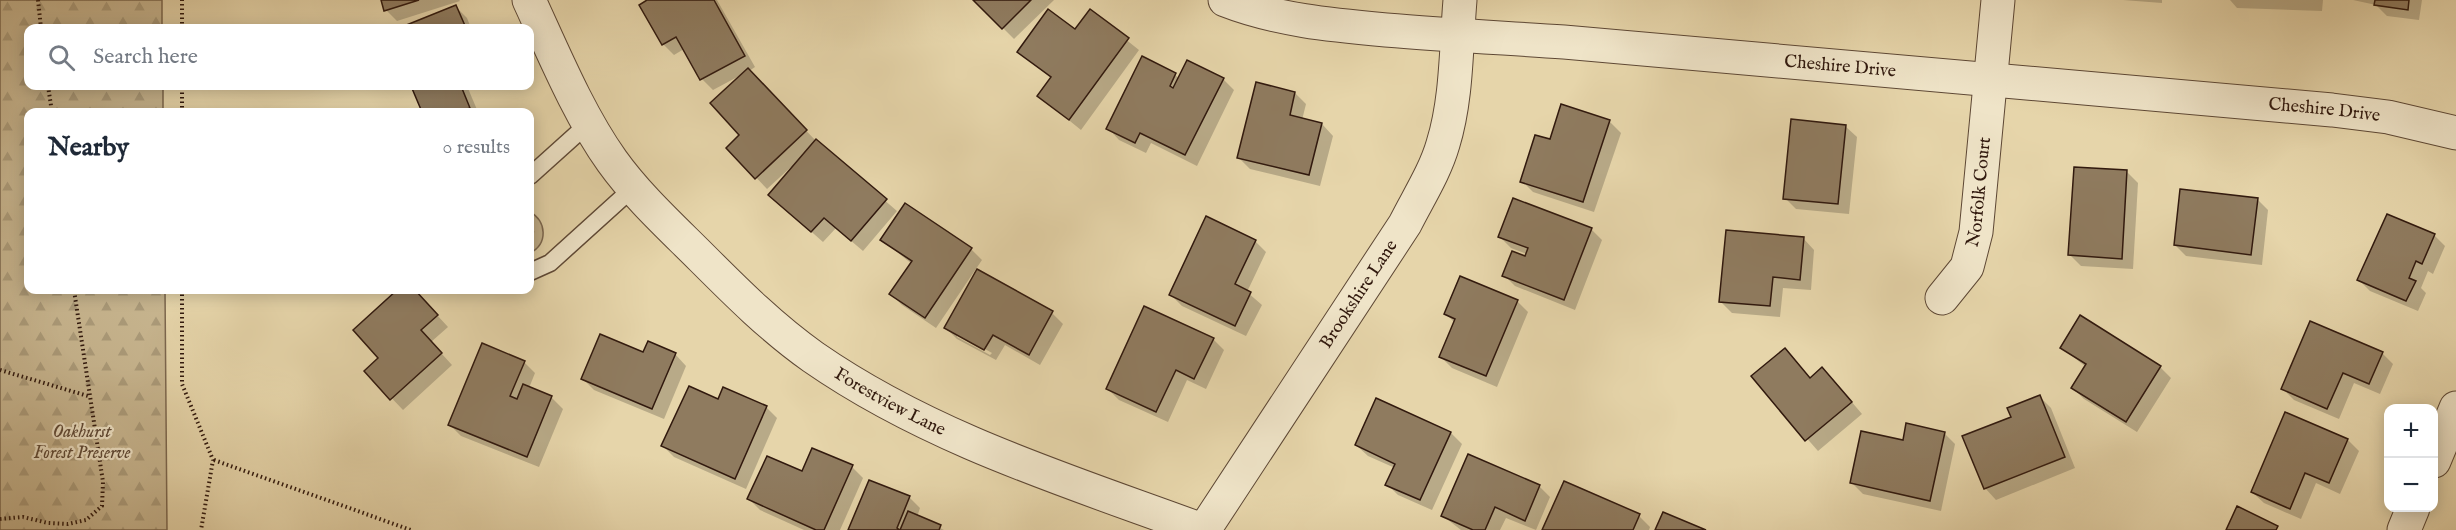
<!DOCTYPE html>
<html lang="en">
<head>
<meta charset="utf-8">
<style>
	:root { --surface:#fff; --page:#f6f6f7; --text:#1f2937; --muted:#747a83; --line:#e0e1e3 }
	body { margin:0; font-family:"IM FELL English",serif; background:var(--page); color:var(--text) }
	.controls { position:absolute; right:18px; bottom:18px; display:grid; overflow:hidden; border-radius:12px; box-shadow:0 3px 15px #0003 }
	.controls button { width:54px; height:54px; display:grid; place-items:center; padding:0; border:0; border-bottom:2px solid var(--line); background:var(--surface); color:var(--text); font:30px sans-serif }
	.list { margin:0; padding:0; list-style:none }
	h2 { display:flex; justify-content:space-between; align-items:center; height:78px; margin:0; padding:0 24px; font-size:26px }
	h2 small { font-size:20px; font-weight:400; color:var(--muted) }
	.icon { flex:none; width:33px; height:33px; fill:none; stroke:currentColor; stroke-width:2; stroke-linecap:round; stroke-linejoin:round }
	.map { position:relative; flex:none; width:2456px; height:530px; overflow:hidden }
	.search { position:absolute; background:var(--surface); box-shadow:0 3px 15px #0003; left:24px; top:24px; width:510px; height:66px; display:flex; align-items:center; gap:15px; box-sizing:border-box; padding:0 21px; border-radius:12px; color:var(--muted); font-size:22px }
	.panel { position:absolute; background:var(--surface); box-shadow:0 3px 15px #0003; left:24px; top:108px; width:510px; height:186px; border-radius:12px }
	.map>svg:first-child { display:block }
</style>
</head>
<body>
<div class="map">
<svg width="2456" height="530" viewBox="0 0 2456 530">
	<defs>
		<pattern id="grass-tufts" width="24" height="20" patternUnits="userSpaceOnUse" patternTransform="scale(1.5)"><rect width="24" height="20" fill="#c7b58f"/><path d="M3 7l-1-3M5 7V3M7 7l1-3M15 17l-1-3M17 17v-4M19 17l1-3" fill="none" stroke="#ab9b7a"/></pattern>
		<pattern id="forest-firs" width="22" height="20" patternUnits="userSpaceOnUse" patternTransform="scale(1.5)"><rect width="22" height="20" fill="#c7b58f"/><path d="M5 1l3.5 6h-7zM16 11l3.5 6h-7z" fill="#ab9b7a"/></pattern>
	</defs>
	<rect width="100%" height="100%" fill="#e6d5aa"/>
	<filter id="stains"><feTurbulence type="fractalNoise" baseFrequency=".00333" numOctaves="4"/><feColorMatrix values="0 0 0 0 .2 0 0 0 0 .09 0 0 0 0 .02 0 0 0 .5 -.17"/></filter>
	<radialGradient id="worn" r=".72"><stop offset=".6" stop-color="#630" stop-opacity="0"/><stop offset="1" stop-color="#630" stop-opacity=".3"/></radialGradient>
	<path fill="url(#grass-tufts)" stroke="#7c674e" stroke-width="1.5" d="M 530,212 C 547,221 548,244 530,253 Z"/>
	<polygon fill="url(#forest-firs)" stroke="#7c674e" stroke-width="1.5" points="0,0 162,0 162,28 28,28 28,86 163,86 163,112 28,112 28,290 165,290 167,530 0,530"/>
	<g fill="#0003" fill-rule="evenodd">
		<polygon points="383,0 459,0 460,1 397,21 386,10"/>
		<polygon points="650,0 717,0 755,67 749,71 816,141 897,211 863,251 836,228 823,242 770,195 793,168 791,167 767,189 728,148 741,135 741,75 713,90 702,79 684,49 674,55 663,44"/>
		<polygon points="975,0 1054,0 1014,39"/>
		<polygon points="2123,0 2162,0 2162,3"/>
		<polygon points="2230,0 2323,0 2322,11 2237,8"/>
		<polygon points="2353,0 2422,0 2419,20 2387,16 2376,5"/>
		<polygon points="456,7 467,18 471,28 403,28"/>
		<polygon points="1090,11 1139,50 1081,130 1039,96 1052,79 1019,52 1076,31"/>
		<polygon points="1175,75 1180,79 1223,79 1234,90 1197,166 1151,143 1146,153 1119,140 1108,128"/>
		<polygon points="413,86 467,86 478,112 424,112"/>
		<polygon points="1295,93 1306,104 1302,120 1322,124 1333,136 1320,186 1250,169 1239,158"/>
		<polygon points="1609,121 1621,133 1594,212 1533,192 1522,181 1551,141"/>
		<polygon points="1845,126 1857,137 1849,214 1796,209 1785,198"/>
		<polygon points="2127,172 2138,183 2133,269 2081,266 2070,255"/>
		<polygon points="2257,199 2268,210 2262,265 2186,256 2175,245"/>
		<polygon points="1591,229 1602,240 1575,310 1515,286 1504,275 1527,254 1511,248 1500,237"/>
		<polygon points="2434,235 2445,246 2433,274 2428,271 2421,288 2426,293 2418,311 2370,291 2359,280"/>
		<polygon points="1803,238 1814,250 1811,290 1783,288 1780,317 1732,313 1721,302"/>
		<polygon points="882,240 971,249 982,260 936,328 902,305 891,294 912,264"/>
		<polygon points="1255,241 1266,252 1247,292 1262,305 1246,336 1182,306 1171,295"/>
		<path d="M 978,271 L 1052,313 L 1063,324 L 1040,365 L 1005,345 L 996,360 L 957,339 L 946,328 ZM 957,333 L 992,353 L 990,355 L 957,337 Z"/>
		<polygon points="400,290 414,290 448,327 431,342 452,365 403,410 366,371 380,358 355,330"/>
		<polygon points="1517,301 1528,312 1497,387 1452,368 1441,357 1455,323 1446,314"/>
		<polygon points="1213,339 1224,350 1206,389 1187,380 1168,422 1119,400 1108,389"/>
		<polygon points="2062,348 2160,367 2171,378 2137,432 2084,399 2073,388 2086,367"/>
		<polygon points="1785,350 1811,379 1833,380 1862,414 1818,451 1753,377"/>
		<polygon points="2382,353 2393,364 2380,394 2354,383 2339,419 2294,400 2283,389"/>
		<polygon points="644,354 675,354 686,366 664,419 594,390 582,378"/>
		<polygon points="524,362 535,373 529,388 552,398 563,409 539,467 461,436 450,425"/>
		<polygon points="2040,397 2051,408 2075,468 1996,500 1985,488"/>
		<polygon points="1377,400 1451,433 1462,444 1432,510 1398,495 1387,484 1395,468 1368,456 1356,445"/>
		<polygon points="719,401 766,407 777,418 746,489 674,457 663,446"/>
		<polygon points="2286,414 2348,440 2359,451 2340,494 2316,483 2301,519 2264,503 2252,492"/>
		<polygon points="1944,433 1955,444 1941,511 1863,494 1851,482 1904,442"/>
		<polygon points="852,467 863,478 840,530 804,530 760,510 749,499 802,473"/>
		<polygon points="1539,486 1550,497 1536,530 1506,518 1500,530 1461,530 1443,516"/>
		<polygon points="909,497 920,508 917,517 944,530 850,530"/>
		<polygon points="1639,516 1650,527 1649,530 1543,530"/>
	</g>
	<g fill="#8f7b5f" stroke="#31190e" stroke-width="1.5">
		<polygon points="381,0 419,0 384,11"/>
		<polygon points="647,0 714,0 745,56 700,80 676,37 662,45 639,5"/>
		<polygon points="973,0 1031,0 1002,29"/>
		<polygon points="2375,0 2409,0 2408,10 2374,5"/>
		<polygon points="456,5 466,28 399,28"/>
		<polygon points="1048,9 1075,29 1090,9 1129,38 1069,120 1037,96 1051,77 1017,52"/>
		<polygon points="1142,56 1176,73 1170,86 1173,88 1187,60 1224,78 1185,155 1140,133 1135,143 1106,129"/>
		<polygon points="748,68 807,130 755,179 726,148 739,135 710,103"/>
		<polygon points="1256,82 1295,92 1290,115 1322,123 1309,175 1237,158"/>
		<polygon points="411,86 461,86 470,108 458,112 422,112"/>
		<polygon points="1561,104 1610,120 1583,202 1520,182 1535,135 1550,139"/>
		<polygon points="1791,119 1846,125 1838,204 1783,199"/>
		<polygon points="816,139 887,199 851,241 824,218 811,232 768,195"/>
		<polygon points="2074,167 2127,170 2122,259 2068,255"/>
		<polygon points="2180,189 2258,198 2251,255 2174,245"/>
		<polygon points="1513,198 1592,228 1564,300 1502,276 1512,251 1525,256 1528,248 1498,237"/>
		<polygon points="905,203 972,248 925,318 889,294 912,261 880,240"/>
		<polygon points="2387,214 2435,234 2422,264 2416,261 2409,278 2416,281 2406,301 2357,280"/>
		<polygon points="1206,216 1256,240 1235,284 1251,292 1235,326 1169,295"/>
		<polygon points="1726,230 1804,237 1800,280 1773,277 1770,306 1719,302"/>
		<polygon points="977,269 1053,311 1029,355 993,335 984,350 944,328"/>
		<polygon points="1460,276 1518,300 1486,376 1439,357 1455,319 1444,314"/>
		<polygon points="397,290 415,290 438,315 421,330 442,353 390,400 364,371 378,358 353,330"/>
		<polygon points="1144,306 1214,338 1194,379 1176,370 1156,412 1106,389"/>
		<polygon points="2080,315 2161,366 2126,422 2071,388 2086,364 2060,348"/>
		<polygon points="2310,321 2383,352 2369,384 2343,373 2327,409 2281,389"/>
		<polygon points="600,334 643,352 648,341 676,353 652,409 581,379"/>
		<polygon points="482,343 525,361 510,396 517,399 523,384 552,396 527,457 448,425"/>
		<polygon points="1785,348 1810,378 1822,367 1852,402 1805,441 1751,376"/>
		<polygon points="689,386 718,399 723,387 767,406 735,479 661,446"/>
		<polygon points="2040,395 2065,457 1984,489 1962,436 2011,417 2007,408"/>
		<polygon points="1376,398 1451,432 1420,500 1385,485 1395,464 1355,445"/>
		<polygon points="2285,412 2348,439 2329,483 2305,473 2290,509 2251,492"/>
		<polygon points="1906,423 1945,432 1930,501 1850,483 1861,431 1903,440"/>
		<polygon points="812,448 853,465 824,530 816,530 747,499 767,456 802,471"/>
		<polygon points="1468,454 1540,485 1525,521 1495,507 1485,530 1473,530 1441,516"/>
		<polygon points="869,480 910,496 897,528 900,530 908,511 941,525 939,530 848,530"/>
		<polygon points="1564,481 1640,514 1633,530 1542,530"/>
		<polygon points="2237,506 2278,526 2276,530 2226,530"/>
		<polygon points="1663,512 1706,530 1655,530"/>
	</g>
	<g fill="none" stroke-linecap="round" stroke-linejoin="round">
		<defs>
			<g id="service">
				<polyline points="530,176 590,122"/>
				<polyline points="530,272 550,263 634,187"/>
			</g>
			<g id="minor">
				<path id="s1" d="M 529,0 C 553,52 579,115 612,161 C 637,196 671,227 702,258 C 737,293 772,328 813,357 C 931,439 1069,481 1202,530"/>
				<path id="s2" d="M 1225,0 C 1276,20 1331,25 1386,30 C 1446,35 1505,38 1564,42 L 2332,110 L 2388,117 L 2456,133"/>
				<path id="s3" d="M 1942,298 L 1967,267 L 1976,232 L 1998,0"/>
				<polyline points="2434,461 2456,408"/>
				<path id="s4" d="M 1204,530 L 1405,224 C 1418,198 1435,172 1443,144 C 1457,99 1456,47 1460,0"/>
				<polyline points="2404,530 2413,508"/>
			</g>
		</defs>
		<use href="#service" stroke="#5e4835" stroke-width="19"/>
		<use href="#minor" stroke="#5e4835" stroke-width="35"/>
		<g stroke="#31190e" stroke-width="4" stroke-dasharray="1.5 3" stroke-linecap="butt">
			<polyline points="38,0 41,28"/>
			<polyline points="182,28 182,0"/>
			<polyline points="48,86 52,112"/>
			<polyline points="182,112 182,86"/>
			<polyline points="182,290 182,384 213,460 201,530"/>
			<polyline points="0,370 88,396"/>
			<polyline points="214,460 411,530"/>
			<polyline points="0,519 23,517 48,523 68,524 86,520 102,506 103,482 74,290"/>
		</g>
		<use href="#service" stroke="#efe4c8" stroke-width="16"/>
		<use href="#minor" stroke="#efe4c8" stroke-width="33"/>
	</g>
	<g text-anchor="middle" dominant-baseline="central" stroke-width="4.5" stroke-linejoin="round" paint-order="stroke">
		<g font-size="18" fill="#31190e" stroke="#efe4c8">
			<text stroke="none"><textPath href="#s2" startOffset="620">Cheshire Drive</textPath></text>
			<text stroke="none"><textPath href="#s2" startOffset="1106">Cheshire Drive</textPath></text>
			<text stroke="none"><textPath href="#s3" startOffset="116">Norfolk Court</textPath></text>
			<text stroke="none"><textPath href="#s4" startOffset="282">Brookshire Lane</textPath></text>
			<text stroke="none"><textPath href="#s1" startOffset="552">Forestview Lane</textPath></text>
		</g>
		<g font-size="18" font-style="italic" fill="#5e4835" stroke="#efe4c8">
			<text x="82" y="432">Oakhurst<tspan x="82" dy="21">Forest Preserve</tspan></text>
		</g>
	</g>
	<rect width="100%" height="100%" filter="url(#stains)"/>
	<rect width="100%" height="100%" fill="url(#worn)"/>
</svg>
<div class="controls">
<button>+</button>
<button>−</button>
</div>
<div class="search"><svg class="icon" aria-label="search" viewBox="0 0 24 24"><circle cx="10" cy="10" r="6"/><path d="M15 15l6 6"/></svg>Search here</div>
<section class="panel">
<h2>Nearby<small>0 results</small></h2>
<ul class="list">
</ul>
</section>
</div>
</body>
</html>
